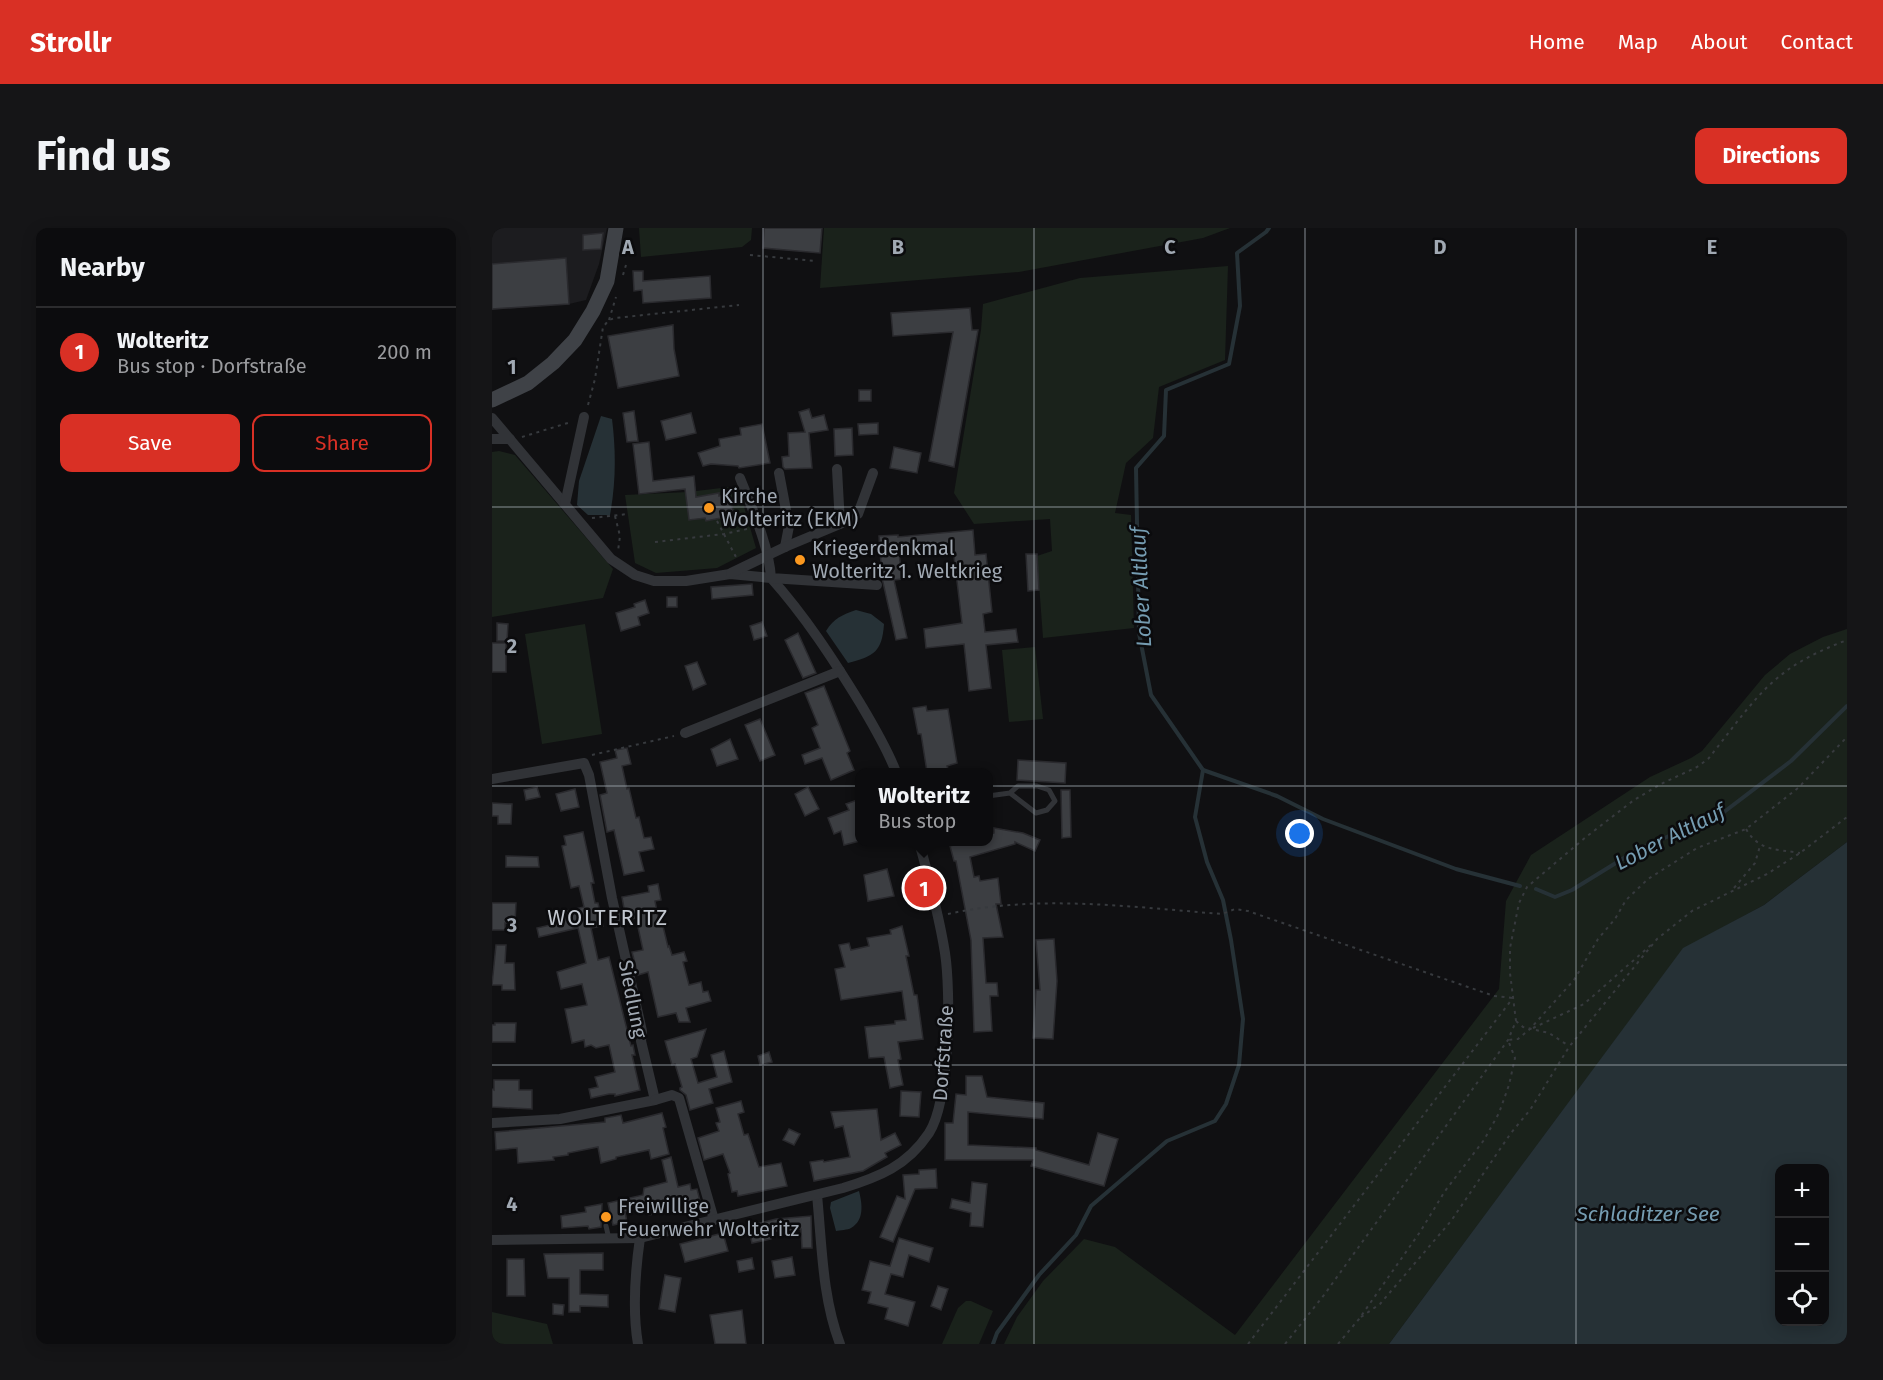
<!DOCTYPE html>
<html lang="en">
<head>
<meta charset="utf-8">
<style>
	:root { --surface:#0c0c0e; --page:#151517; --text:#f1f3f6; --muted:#9a9b9e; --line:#2c2c2e; --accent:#d93025 }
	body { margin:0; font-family:"Fira Sans",sans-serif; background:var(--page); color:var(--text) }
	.controls { position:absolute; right:18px; bottom:18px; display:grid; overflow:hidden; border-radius:12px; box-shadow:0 3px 15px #0003 }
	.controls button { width:54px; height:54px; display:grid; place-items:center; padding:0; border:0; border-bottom:2px solid var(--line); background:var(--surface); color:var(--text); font:30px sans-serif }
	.you { position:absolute; left:808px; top:606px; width:21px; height:21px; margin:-15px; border:4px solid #fff; border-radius:50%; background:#1a73e8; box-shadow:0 0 0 9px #1a73e833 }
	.badge { display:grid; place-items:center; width:39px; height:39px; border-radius:50%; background:var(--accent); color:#fff; font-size:20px; font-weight:700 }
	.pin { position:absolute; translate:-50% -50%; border:3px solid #fff; box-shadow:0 2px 6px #0006 }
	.popup { position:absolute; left:363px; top:540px; width:138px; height:78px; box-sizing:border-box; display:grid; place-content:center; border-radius:12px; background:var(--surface); filter:drop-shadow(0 2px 4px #0005); font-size:20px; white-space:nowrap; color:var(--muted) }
	.popup b { font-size:22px; color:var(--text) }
	.popup::after { content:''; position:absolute; left:50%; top:100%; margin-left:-12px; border:12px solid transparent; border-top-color:var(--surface) }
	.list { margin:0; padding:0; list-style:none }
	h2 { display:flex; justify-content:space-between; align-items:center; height:78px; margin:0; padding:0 24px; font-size:26px }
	h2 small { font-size:20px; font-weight:400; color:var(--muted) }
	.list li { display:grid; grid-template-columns:39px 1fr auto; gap:18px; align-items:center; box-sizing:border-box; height:90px; padding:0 24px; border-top:2px solid var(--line) }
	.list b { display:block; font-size:22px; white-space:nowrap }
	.list p { margin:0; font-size:20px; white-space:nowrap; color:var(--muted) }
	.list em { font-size:20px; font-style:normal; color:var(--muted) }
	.actions { display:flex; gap:12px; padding:18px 24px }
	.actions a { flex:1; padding:14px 0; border:2px solid var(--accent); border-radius:12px; text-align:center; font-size:21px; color:var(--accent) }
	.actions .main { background:var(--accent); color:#fff }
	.icon { flex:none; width:33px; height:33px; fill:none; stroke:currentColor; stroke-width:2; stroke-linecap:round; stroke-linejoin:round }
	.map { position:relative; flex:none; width:1355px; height:1116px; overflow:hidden; border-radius:12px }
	header { display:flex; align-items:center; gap:36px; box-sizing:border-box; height:84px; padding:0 30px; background:var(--accent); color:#fff }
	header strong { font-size:28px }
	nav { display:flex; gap:33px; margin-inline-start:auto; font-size:21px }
	.intro { display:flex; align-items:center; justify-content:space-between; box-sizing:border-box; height:144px; padding:0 36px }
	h1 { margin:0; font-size:42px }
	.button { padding:15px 27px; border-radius:12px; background:var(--accent); color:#fff; font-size:21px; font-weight:700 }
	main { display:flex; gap:36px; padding:0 36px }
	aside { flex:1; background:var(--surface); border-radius:12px; box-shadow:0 3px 15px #0003 }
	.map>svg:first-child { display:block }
</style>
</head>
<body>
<header>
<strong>Strollr</strong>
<nav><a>Home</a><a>Map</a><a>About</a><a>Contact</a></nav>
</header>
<div class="intro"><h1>Find us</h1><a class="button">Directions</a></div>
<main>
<aside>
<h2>Nearby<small></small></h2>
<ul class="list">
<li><span class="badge">1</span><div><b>Wolteritz</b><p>Bus stop · Dorfstraße</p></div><em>200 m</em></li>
</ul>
<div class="actions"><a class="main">Save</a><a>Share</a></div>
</aside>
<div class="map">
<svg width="1355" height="1116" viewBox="0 0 1355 1116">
	<rect width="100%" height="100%" fill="#101012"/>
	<polygon fill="#1c1c1f" points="0,0 115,0 107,36 94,72 77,76 0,82"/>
	<g fill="#1a221b">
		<polygon points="147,0 260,0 259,12 250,19 149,29"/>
		<polygon points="332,0 738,0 711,10 527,44 328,60"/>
		<polygon points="736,38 733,132 667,159 661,210 634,235 623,285 639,287 642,400 551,410 545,328 560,323 558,291 482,296 462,265 489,102 491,76 588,50"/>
		<polygon points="7,223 23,227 121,341 111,370 0,389 0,224"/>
		<polygon points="246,258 264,320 225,340 164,345 143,335 133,267 196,264"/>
		<polygon points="93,396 110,506 50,516 33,406"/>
		<polygon points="1355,401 1355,614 1272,677 1191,721 897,1116 512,1116 525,1089 551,1053 592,1011 623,1019 743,1107 1007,761 1014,673 1039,627 1158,549 1199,530 1210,523 1273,447 1298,426 1331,409"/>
		<polygon points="543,419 551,491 517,494 510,422"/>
		<polygon points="474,1073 479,1073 501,1083 487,1116 450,1116 466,1080"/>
		<polygon points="0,1084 55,1096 61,1116 0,1116"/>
	</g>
	<g fill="#263136" fill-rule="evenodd">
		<path d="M 109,188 L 120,191 C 124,223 124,254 118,287 L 96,287 L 85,277 L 87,253 Z"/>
		<path d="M 364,382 L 379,386 L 392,396 C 390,424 382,428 356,435 L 334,403 C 342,390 350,387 364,382 Z"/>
		<path d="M 1355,614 L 1355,1116 L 897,1116 L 1191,720 L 1272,677 ZM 1332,940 L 1332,1094 L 1288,1094 L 1288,940 Z"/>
		<path d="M 367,963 C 370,975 373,992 359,1000 C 356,1002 348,1002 344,1003 L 338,980 L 339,974 Z"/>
	</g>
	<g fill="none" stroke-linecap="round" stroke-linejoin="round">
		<g stroke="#263136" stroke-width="4">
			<polyline points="777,0 774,4 745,25 748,78 737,136 674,162 672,208 644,240 647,405 659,467 711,542 785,568 831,591 964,641 1028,658"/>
			<polyline points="1044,661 1063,669 1080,662 1145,622 1232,584 1299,533 1355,478"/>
			<polyline points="501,1116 505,1105 547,1047 584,1007 599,978 675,913 723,893 734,876 747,837 751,791 739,712 731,672 715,634 703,589 711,542"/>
		</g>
	</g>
	<g fill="#3c3e42" stroke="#2a2a2e" stroke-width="1.5">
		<polygon points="272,0 330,0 328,25 271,20"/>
		<polygon points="111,5 109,21 91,22 91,7"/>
		<polygon points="74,30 77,76 0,81 0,36"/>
		<polygon points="141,43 151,43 151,53 218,48 219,70 151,75 150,62 142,63"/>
		<polygon points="478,80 480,102 486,102 462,239 437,233 461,104 401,108 399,85"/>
		<polygon points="181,97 182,121 187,148 126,160 116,108"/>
		<rect x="367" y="162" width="12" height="11"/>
		<polygon points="317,181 320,190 332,187 336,202 317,205 320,240 293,241 291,239 290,229 297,228 296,205 313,204 307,184"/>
		<polygon points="142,183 146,213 135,214 131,185"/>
		<polygon points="199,185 204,205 174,212 169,193"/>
		<polygon points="386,195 386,206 367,207 366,196"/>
		<polygon points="270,196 278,235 247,240 246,238 219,236 211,238 206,225 228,218 227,211 249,207 248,200"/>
		<polygon points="360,200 361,227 343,228 342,201"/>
		<polygon points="157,214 161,253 202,248 204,269 227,265 227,268 230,267 239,273 241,282 240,286 234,289 214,293 213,290 197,292 193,261 147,266 141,216"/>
		<polygon points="402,219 429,225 425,245 398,240"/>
		<polygon points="481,302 483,327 494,326 500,384 491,386 493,404 524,401 526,414 494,417 499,460 477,463 472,416 434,420 432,401 470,395 461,320 407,324 410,351 402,352 415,410 404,412 390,350 387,308 406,307 406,309"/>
		<polygon points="534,326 545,326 547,362 536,363"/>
		<polygon points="260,356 261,367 220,371 219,359"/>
		<rect x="175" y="369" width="10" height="10"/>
		<polygon points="153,372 157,385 146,389 148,397 129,403 124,385 143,379 142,376"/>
		<polygon points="270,394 275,408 262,412 258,398"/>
		<polygon points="5,395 16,396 15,413 5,413"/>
		<polygon points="306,405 324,445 311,450 293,412"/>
		<rect x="0" y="415" width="14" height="29"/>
		<polygon points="205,434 214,456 201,462 193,438"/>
		<polygon points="332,458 358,523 355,525 362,542 339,552 330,530 313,536 310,527 328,520 320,500 326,497 313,465"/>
		<polygon points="434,478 435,483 456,481 465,535 455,538 457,544 435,544 429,506 426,506 421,480"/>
		<polygon points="268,491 283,527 268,533 253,497"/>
		<polygon points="238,511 246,531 225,538 219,521"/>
		<polygon points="135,520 139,536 130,538 135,561 137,560 144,590 147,589 152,610 159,609 162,621 147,624 152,643 132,647 122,602 115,604 108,567 115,565 108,534 125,530 123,522"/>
		<polygon points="526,532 574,535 573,555 525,552"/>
		<polygon points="45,559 48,569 34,572 32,562"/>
		<polygon points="316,559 327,581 313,588 303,566"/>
		<polygon points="83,561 87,579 69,583 64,566"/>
		<polygon points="569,562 578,562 579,609 570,610"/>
		<polygon points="368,571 368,613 352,617 349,603 342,606 336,590 357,582 354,576"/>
		<polygon points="0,575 20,576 19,596 6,596 6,588 0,588"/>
		<polygon points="502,600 531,605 548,612 543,623 523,614 523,616 478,629 482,649 487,648 488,653 506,650 509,676 504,676 511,709 491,710 494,755 505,755 506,768 498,768 500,803 482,804 479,712 464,633 462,633 458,618 472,614 496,614 496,607 502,605"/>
		<polygon points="91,604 102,655 99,655 103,675 106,675 111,698 99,700 106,732 117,729 139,818 141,817 143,827 140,827 148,862 123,868 123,866 117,866 99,870 97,861 106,859 103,849 123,844 117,817 104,820 99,817 93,819 92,812 80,815 73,781 95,777 90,756 69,761 65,744 94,735 86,700 47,709 45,700 67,695 65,685 92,679 87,658 79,660 70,618 74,617 72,608"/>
		<polygon points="14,628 46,629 47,639 14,639"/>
		<polygon points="395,641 402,668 376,673 372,647"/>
		<polygon points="166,656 169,672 163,673 167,695 170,694 176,719 177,718 180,727 192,724 195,733 191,734 197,757 209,754 211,764 216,763 219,773 194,780 198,794 187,794 184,785 166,789 156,744 146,747 140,724 151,722 144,690 134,692 130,669 157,664 156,658"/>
		<polygon points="0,675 24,675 23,695 13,695 13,702 0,702"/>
		<polygon points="410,698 417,728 414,728 422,767 425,767 431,811 406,814 409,831 406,832 411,857 398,860 392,829 377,830 373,799 403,796 403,793 414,792 410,763 349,772 343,741 353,739 347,717 357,715 359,722 377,718 375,710 399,706 398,702"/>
		<polygon points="562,711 565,753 561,811 541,810 544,762 548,762 544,712"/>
		<polygon points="4,717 14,717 13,735 22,735 23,762 10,762 10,757 0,757"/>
		<polygon points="3,795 24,795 23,814 0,814 0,797 3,797"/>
		<polygon points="214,801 205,829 199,831 206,855 225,849 219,827 232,823 240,854 217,861 221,875 198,882 194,867 188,862 188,860 190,859 183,836 180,837 173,813"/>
		<polygon points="277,824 280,834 268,837 266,828"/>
		<polygon points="474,848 490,848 495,869 552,875 551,891 476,884 476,917 544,920 544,922 597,937 606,905 626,911 612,958 539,938 541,932 453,932 453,895 461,895 464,866 474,867"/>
		<polygon points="2,852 27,852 27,862 40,862 40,881 0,879 0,861 2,862"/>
		<polygon points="409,863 429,864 427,889 408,888"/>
		<polygon points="249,873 252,884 246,886 252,907 256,906 267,939 289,935 295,958 246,968 245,963 240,964 236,946 238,945 231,926 212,932 206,910 227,903 224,895 228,894 224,880"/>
		<polygon points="385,881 389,912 403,905 409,917 393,925 395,929 371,943 322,953 318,934 331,932 332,934 358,929 351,898 343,900 339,884"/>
		<polygon points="170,885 174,899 171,900 177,926 159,931 157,922 124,929 124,931 109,935 106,919 76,925 76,927 61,929 62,932 26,935 25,920 4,922 3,904 113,894 113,890 129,887 131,895"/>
		<polygon points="297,901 308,906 302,917 291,912"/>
		<polygon points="179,929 186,959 198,956 199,962 205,961 209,977 157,987 155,978 133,984 135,994 121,997 116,975 151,967 152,960 175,954 170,932"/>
		<polygon points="444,941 445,960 423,961 401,1014 388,1009 405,968 413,971 411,947 427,946 427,942"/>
		<polygon points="480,954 495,956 491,999 478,998 479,985 458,980 460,971 478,975"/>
		<polygon points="110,976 109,999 97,1001 96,998 70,1000 69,988 94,984 93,979"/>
		<polygon points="319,988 320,1020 310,1020 309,1001 278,1004 279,1011 260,1015 256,998 284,991"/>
		<polygon points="231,1005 236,1023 193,1034 188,1016"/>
		<polygon points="407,1010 441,1020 437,1034 417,1027 411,1049 399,1046 393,1066 423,1074 416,1098 393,1091 396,1080 376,1075 379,1064 370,1062 378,1033 398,1038"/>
		<polygon points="111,1025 111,1042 88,1042 88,1066 116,1067 116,1079 88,1078 88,1084 77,1084 77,1050 56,1050 52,1026"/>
		<polygon points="300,1029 303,1047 283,1050 280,1033"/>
		<polygon points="260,1030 262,1041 247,1044 245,1033"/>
		<polygon points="15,1031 32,1031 33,1068 15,1068"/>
		<polygon points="173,1047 189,1050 183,1084 167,1081"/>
		<polygon points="446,1058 456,1061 449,1082 439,1078"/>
		<polygon points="61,1076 72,1077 71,1087 61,1086"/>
		<polygon points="250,1082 254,1116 223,1116 218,1087"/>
	</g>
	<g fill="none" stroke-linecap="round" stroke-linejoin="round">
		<g stroke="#373a3e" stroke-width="2" stroke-dasharray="3 4.5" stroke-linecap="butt">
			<polyline points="258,27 324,33"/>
			<polyline points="131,47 134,37"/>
			<polyline points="117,92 124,69"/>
			<polyline points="96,177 103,151 111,99 117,92 123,90 247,77"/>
			<polyline points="30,209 79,194"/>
			<polyline points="123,288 128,308 126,323"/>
			<polyline points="100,290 136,286"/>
			<polyline points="225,293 244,329"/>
			<polyline points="163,314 232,306 255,301"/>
			<polyline points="100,527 182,508"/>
			<path d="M 1254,601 C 1267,623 1284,621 1308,625"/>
			<polyline points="1242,660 1263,635 1268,618"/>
			<path d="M 456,686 C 546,666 639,679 730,686 L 743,681 L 756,683 L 1002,768 L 1021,770"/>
			<polyline points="1024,793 1031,799 1057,805 1077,818"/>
			<polyline points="1041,800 1092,776 1160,716"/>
			<polyline points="869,1089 888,1076 959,993 1019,905 1038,882 1077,819 1165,711 1200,683 1275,646 1308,625 1355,589"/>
			<polyline points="756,1116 1021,770"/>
			<path d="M 793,1116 L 832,1067 L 1016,812 L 1024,793 L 1018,745 L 1018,720 L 1027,675 L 1035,659 L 1094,609 L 1142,572 L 1169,556 L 1205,539 L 1216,531 C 1239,503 1261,469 1289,447 C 1309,431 1332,421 1355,412"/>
			<polyline points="846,1116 867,1091 928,1004 953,963 992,912 1007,885 1017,857 1023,830 1016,812 1026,811 1038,801 1082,752 1106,711 1123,691 1134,672 1156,651 1205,620 1254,601 1306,560 1355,509"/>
		</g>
		<g stroke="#313337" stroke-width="5">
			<polyline points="496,568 518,565 526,558 545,558 557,562 563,573 555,582 544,585 518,565"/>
			<polyline points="114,998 117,1011"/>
		</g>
		<g stroke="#313337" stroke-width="10">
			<path d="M 0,190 L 119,331 L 143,347 L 162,353 L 194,353 L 238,346 L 279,350 C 313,388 341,431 368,475 C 381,497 395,520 404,544"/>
			<polyline points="0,211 18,211"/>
			<polyline points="287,245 297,298 293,319"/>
			<path d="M 248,250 C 260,280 277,318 279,350 L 385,357"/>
			<polyline points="73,276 92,189"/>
			<polyline points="348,296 366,286 381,245"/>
			<polyline points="239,345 293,319 348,296 345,241"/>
			<polyline points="193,505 348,443"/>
			<polyline points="0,551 92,535 97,547 120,670 150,803 149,813 163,872 68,891 0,895"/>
			<polyline points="163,872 180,867 187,870 222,992"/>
			<path d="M 325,967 C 330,1017 330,1069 348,1116"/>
			<path d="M 0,1012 L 148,1010 L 351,960 C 387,949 415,938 437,905 C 458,872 459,764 453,725 C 447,687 437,650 427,614"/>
			<path d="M 146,1116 C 140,1081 143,1045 148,1010"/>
		</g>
		<polyline stroke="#3f4247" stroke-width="15" points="0,172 36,155 61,135 83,112 101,83 115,53 124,0"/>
	</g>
	<path fill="none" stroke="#a1a9b3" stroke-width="1.5" stroke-opacity="0.55" d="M 271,0 L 271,1116M 542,0 L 542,1116M 813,0 L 813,1116M 1084,0 L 1084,1116M 0,279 L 1355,279M 0,558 L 1355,558M 0,837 L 1355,837"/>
	<g fill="#fb981f" stroke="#0b0b0d" stroke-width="2">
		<circle cx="217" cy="280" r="6"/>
		<circle cx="308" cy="332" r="6"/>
		<circle cx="114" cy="989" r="6"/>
	</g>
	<g text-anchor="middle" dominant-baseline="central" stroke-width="5" stroke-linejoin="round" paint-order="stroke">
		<g font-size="20" fill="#a1a9b3" stroke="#0b0b0d" text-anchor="start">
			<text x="229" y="268">Kirche<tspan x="229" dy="23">Wolteritz (EKM)</tspan></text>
			<text x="320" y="320">Kriegerdenkmal<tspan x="320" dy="23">Wolteritz 1. Weltkrieg</tspan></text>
			<text x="126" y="978">Freiwillige<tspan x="126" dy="23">Feuerwehr Wolteritz</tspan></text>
		</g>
		<g font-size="20" fill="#a1a9b3" stroke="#0b0b0d">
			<text transform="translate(141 771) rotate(79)">Siedlung</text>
			<text transform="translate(451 825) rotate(-86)">Dorfstraße</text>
		</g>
		<g font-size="21" font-style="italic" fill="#759cb1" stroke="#0b0b0d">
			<text transform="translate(649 359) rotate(-93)">Lober Altlauf</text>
			<text transform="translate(1178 609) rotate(-27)">Lober Altlauf</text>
			<text x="1156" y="986">Schladitzer See</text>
		</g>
		<g font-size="22" letter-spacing="1.5" fill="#c2c7cf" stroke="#0b0b0d">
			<text x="116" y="689">WOLTERITZ</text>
		</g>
	</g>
	<g font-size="20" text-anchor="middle" font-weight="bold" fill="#a1a9b3" stroke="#0b0b0d" stroke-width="5" stroke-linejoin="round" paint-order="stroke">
		<text x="136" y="26">A</text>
		<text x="406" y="26">B</text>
		<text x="678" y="26">C</text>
		<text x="948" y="26">D</text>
		<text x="1220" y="26">E</text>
		<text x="20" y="146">1</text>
		<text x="20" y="425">2</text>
		<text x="20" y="704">3</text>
		<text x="20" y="983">4</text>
	</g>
</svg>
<div class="controls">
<button>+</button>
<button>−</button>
<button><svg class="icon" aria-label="locate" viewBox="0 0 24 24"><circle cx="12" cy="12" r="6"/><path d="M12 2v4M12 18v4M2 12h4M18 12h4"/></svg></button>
</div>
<div class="you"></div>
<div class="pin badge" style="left:432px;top:660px">1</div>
<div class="popup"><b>Wolteritz</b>Bus stop</div>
</div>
</main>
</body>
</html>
